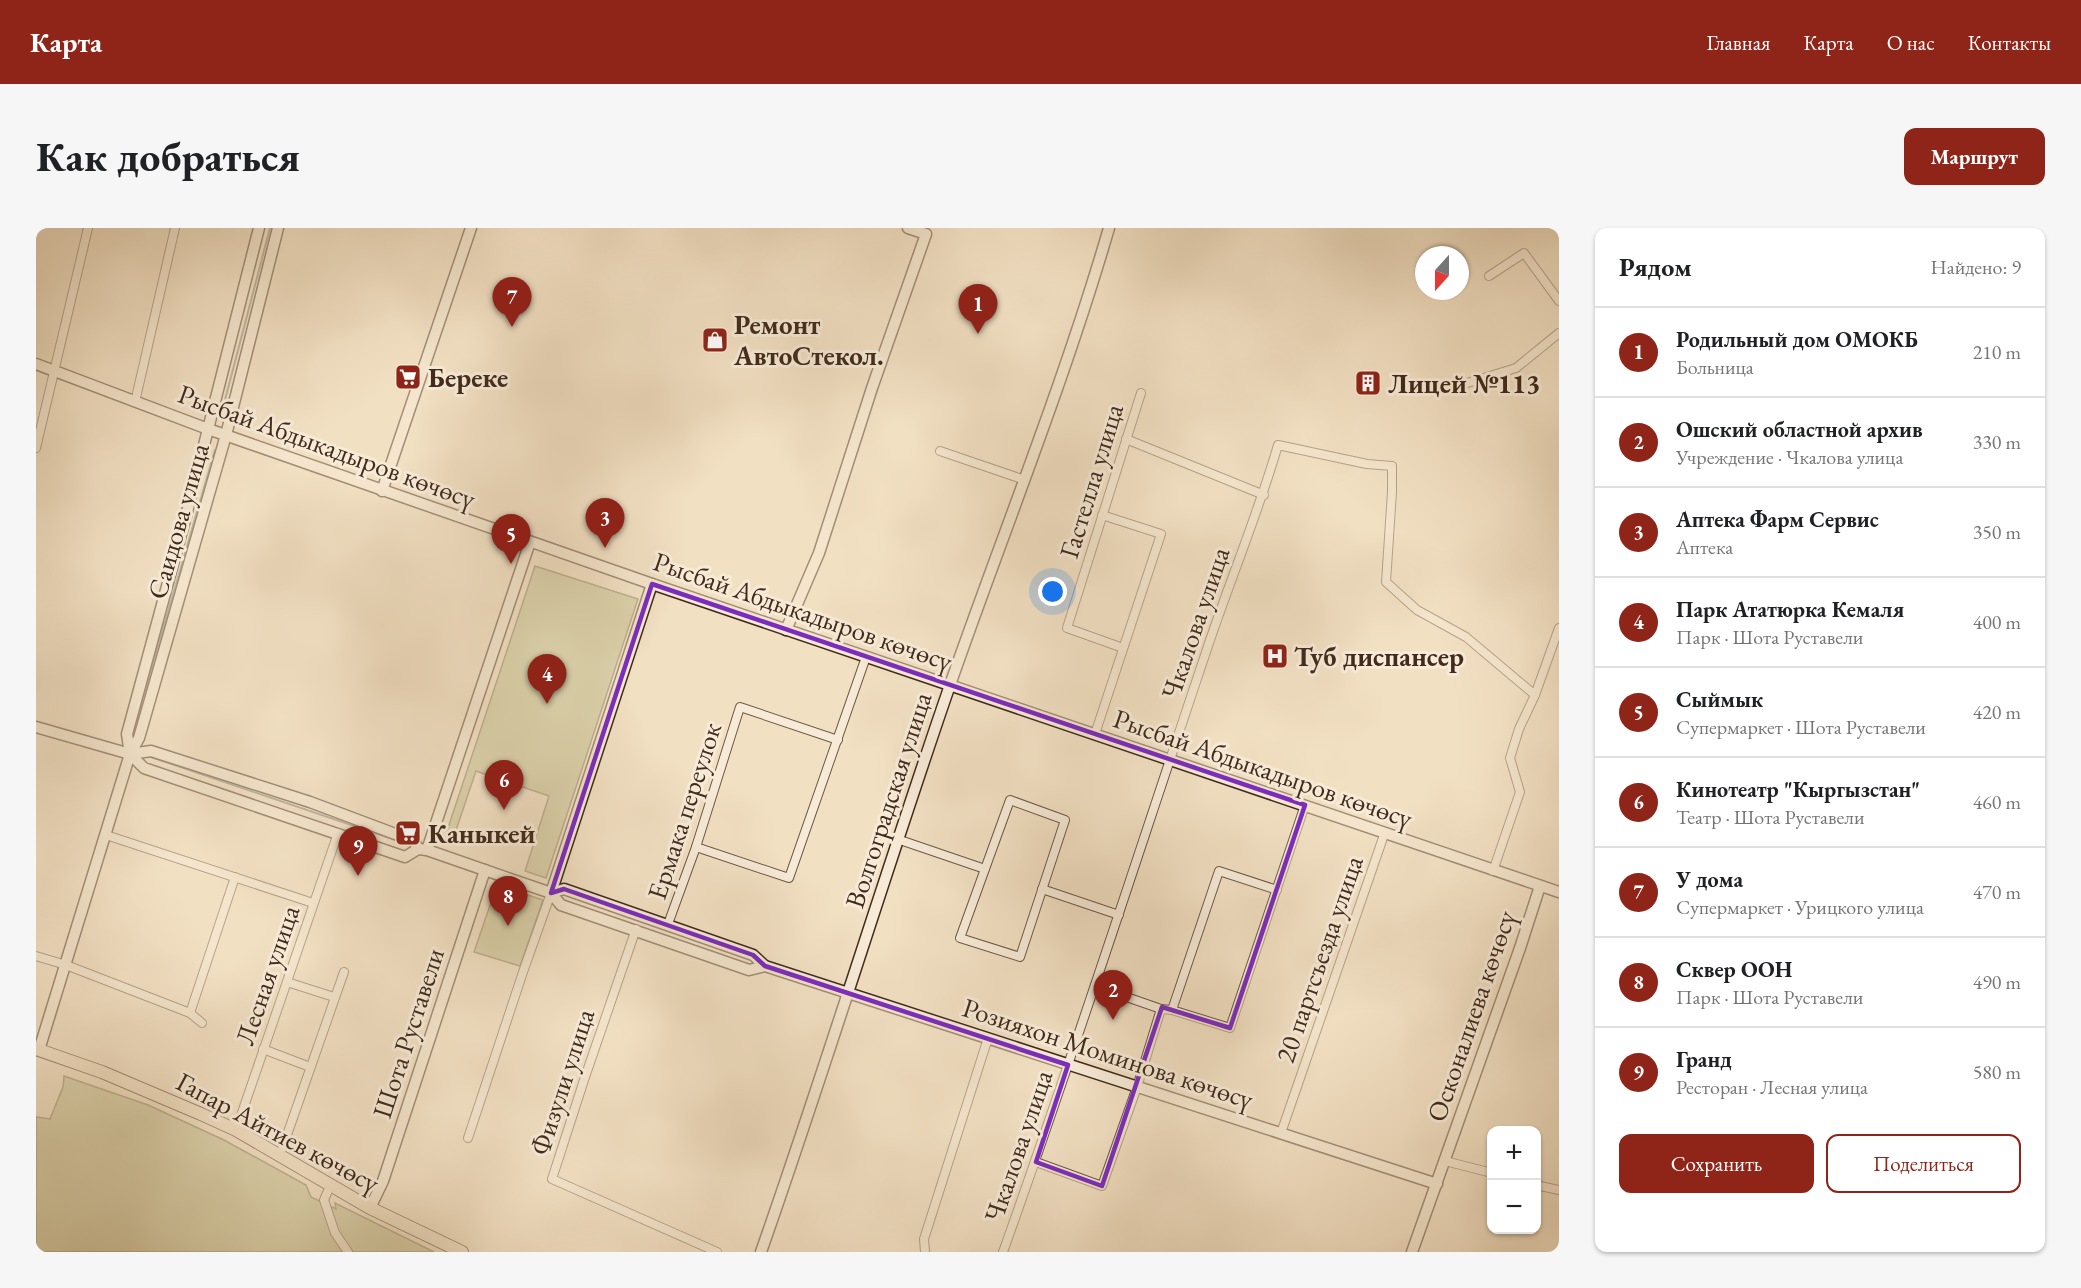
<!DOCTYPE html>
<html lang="ru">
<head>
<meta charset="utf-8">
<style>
	:root { --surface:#fff; --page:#f6f6f6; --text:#202124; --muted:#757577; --line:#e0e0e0; --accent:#8f2418 }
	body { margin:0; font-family:"EB Garamond",serif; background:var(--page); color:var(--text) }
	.controls { position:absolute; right:18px; bottom:18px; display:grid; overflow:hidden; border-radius:12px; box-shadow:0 2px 4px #0004 }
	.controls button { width:54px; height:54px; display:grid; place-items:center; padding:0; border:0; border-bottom:2px solid var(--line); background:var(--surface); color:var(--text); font:30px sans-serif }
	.compass { position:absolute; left:1379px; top:18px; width:54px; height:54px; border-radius:50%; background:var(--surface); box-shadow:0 2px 4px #0004; rotate:201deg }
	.you { position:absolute; left:1017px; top:364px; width:21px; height:21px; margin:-15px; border:4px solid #fff; border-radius:50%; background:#1a73e8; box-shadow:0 0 0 9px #1a73e833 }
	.badge { display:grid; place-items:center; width:39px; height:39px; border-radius:50%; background:var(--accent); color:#fff; font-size:20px; font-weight:700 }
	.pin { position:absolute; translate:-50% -50px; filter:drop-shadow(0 2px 3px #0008) }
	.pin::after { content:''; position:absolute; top:32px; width:21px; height:18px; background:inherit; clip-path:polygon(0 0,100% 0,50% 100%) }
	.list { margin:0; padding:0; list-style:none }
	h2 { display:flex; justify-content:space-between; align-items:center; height:78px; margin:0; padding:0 24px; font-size:26px }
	h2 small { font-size:20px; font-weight:400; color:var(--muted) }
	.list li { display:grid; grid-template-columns:39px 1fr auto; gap:18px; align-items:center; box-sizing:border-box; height:90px; padding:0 24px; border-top:2px solid var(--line) }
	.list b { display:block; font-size:22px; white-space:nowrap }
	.list p { margin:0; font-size:20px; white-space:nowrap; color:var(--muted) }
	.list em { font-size:20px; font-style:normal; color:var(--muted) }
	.actions { display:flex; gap:12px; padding:18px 24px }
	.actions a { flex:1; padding:14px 0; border:2px solid var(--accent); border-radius:12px; text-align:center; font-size:21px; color:var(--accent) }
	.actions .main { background:var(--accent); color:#fff }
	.map { position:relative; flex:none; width:1523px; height:1024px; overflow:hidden; border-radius:12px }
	header { display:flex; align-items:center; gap:36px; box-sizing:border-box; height:84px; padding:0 30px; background:var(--accent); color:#fff }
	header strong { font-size:28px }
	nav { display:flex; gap:33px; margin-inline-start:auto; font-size:21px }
	.intro { display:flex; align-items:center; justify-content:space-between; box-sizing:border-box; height:144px; padding:0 36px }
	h1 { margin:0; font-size:42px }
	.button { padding:15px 27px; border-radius:12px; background:var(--accent); color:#fff; font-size:21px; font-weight:700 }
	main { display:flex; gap:36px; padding:0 36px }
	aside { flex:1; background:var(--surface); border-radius:12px; box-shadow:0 2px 4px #0004 }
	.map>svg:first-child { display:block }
</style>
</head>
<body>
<header>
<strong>Карта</strong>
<nav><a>Главная</a><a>Карта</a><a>О нас</a><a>Контакты</a></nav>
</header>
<div class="intro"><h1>Как добраться</h1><a class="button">Маршрут</a></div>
<main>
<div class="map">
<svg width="1523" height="1024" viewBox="0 0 1523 1024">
	<rect width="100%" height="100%" fill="#f2e0c3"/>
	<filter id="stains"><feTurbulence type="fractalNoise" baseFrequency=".00333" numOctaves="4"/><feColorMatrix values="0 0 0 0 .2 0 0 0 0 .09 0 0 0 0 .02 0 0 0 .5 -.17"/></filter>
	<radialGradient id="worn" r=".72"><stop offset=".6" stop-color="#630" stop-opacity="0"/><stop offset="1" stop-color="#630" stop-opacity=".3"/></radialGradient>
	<g fill="#c0c190" stroke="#817656" stroke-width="1.5">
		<polygon points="499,338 602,371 510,650 489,643 513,568 440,543 415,617 407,615"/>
		<polygon points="461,657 507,672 484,738 438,724"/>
		<polygon points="28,848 112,877 188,912 270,957 275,969 300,981 299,975 398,1024 0,1024 0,889 14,891 27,859"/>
	</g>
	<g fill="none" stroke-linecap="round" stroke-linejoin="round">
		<g stroke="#778378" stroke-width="2">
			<polyline points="184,191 234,0"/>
			<polyline points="98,500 179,222"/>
			<polyline points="112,528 371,616"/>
		</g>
		<defs>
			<g id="street">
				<polyline points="1453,48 1488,25 1523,73"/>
				<polyline points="1415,160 1480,140 1523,105"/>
				<polyline points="99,174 139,0"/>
				<polyline points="1090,211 1228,267"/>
				<polyline points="0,220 52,0"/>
				<polyline points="904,223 989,252"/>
				<polyline points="1087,420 1031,400 1105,165"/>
				<polyline points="1059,506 1125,306 1066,287"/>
				<polygon points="974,572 1029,592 984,729 924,710"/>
				<polyline points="70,607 277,675"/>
				<polyline points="864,612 949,641"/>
				<polyline points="660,619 753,650 830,429"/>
				<polyline points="1457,643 1484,564 1474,530 1483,501 1499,467 1523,400"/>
				<polyline points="1006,661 1083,687"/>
				<polyline points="632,696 660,619 704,479 802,512"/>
				<polyline points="600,701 548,852 516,951 681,1024"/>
				<polyline points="0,728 30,737 154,785 166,795"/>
				<polyline points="251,754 298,769"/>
				<polyline points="1059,758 1125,781 1136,782 1194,800 1269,577"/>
				<polyline points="1136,782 1183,643 1241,662"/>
				<polyline points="154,785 199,649"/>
				<polyline points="227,821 274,839"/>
				<polyline points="200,902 302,605"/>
				<polyline points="1245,905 1349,604"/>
				<polyline points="432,910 487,744 515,665"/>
				<polyline points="244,927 308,744"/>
				<polyline points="1409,933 1456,945"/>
				<polyline points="1000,934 1066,958 1101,859 1125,781"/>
				<polyline points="1500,957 1523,962"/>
				<polyline points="294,958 288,972 299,1005 312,1024"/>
				<polyline points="889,1024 888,1011 952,810"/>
				<path d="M 967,1024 C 1038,826 1102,626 1169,427 C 1192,357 1221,289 1242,217 L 1331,236 L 1356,238 L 1356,264 L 1350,354 L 1381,382 L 1430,409 L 1499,467"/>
			</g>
			<g id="secondary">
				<polyline points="0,136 172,201 616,356 1523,664"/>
				<polyline points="346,263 435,0"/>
				<polyline points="750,402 783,325 836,160 890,6 872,0"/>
				<polyline points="0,499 94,526 115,523 274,574 378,613 382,621"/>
				<polyline points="94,526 108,540 369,629 382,621 391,622 515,665 525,677 713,742 729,738"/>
				<polyline points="94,526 91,506 150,288 223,0"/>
				<polyline points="391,622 494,314"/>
				<polyline points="515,665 528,661 717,727 729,738 1401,956"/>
				<polyline points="515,665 616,356"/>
				<polyline points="3,822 94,526 103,510 190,207 242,0"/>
				<polyline points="334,980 347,953 449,642"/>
				<path d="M 725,1024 C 791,836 849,645 914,457 C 967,305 1028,155 1073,0"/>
				<polyline points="1376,1024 1484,720 1504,658"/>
			</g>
			<polyline id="primary" points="0,821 66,844 165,886 200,902 334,980 426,1024"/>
		</defs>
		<use href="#street" stroke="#6e5846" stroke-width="10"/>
		<use href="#secondary" stroke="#422b1c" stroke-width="13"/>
		<use href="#primary" stroke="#422b1c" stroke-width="14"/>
		<use href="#street" stroke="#f7ebd8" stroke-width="8"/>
		<use href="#secondary" stroke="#f7ebd8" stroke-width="10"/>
		<use href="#primary" stroke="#f2e0c3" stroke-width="12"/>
	</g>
	<path d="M0 0H1523V1024H0ZM 616,356 L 1269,577 L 1194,800 L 1126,779 L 1066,958 L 1000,934 L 1032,837 L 729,738 L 717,727 L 528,661 L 515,665 Z" fill="#f2e0c3" fill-opacity=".55" fill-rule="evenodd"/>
	<path fill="none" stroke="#7b2cbf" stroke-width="4.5" stroke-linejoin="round" d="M 616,356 L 1269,577 L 1194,800 L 1126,779 L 1066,958 L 1000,934 L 1032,837 L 729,738 L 717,727 L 528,661 L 515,665 Z"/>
	<defs>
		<symbol id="shop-square" viewBox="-11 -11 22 22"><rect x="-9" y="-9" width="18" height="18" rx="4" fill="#8f2418" stroke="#f7ebd8"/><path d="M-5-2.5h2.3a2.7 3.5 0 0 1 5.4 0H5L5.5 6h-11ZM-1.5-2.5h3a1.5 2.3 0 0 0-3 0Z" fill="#fff"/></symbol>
		<symbol id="supermarket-square" viewBox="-11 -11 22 22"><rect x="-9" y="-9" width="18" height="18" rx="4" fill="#8f2418" stroke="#f7ebd8"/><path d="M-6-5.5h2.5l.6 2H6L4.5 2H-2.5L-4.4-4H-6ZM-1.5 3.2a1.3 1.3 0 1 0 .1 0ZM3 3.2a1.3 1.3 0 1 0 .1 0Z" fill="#fff"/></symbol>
		<symbol id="building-square" viewBox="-11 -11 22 22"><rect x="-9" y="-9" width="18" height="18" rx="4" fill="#8f2418" stroke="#f7ebd8"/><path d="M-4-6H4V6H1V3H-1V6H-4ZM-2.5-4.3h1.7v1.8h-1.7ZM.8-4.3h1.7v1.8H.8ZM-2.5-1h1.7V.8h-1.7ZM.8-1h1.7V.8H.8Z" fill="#fff"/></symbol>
		<symbol id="hospital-square" viewBox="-11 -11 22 22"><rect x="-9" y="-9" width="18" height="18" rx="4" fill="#8f2418" stroke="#f7ebd8"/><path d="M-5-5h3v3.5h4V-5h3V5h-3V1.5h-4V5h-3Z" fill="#fff"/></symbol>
	</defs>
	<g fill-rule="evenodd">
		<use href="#shop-square" x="664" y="97" width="30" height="30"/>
		<use href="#supermarket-square" x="357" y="134" width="30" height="30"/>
		<use href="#building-square" x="1317" y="140" width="30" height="30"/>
		<use href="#hospital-square" x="1224" y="413" width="30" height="30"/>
		<use href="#supermarket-square" x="357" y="590" width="30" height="30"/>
	</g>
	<g text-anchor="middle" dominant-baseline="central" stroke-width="6" stroke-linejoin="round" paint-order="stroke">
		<g font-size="27" font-weight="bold" fill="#422b1c" stroke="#f7ebd8" text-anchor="start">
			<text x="698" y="96">Ремонт<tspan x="698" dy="31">АвтоСтекол.</tspan></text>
			<text x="392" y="149">Береке</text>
			<text x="1352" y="155">Лицей №113</text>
			<text x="1258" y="428">Туб диспансер</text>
			<text x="392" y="605">Каныкей</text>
		</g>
		<g font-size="27" fill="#422b1c" stroke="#f7ebd8">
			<text transform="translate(291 218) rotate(20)">Рысбай Абдыкадыров көчөсү</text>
			<text transform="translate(1055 253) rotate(-73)">Гастелла улица</text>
			<text transform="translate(142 293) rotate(-74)">Саидова улица</text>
			<text transform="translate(767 383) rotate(19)">Рысбай Абдыкадыров көчөсү</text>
			<text transform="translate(1159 395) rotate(-71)">Чкалова улица</text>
			<text transform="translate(1227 540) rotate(19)">Рысбай Абдыкадыров көчөсү</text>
			<text transform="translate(852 572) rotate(-72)">Волгоградская улица</text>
			<text transform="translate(648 583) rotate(-72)">Ермака переулок</text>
			<text transform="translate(1283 731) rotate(-71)">20 партсъезда улица</text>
			<text transform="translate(231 747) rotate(-71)">Лесная улица</text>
			<text transform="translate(1435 788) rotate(-71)">Осконалиева көчөсү</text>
			<text transform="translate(372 805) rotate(-72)">Шота Руставели</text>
			<text transform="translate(1072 825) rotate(18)">Розияхон Моминова көчөсү</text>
			<text transform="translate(526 854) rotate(-72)">Физули улица</text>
			<text transform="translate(242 904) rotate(28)">Гапар Айтиев көчөсү</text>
			<text transform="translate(982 918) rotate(-71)">Чкалова улица</text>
		</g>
	</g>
	<rect width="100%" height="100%" filter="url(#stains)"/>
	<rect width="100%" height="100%" fill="url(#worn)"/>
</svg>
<div class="controls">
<button>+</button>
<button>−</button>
</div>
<svg class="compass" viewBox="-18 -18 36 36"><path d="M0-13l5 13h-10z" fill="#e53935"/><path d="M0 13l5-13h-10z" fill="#757577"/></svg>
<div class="you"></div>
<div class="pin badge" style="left:942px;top:106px">1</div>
<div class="pin badge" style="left:1077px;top:792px">2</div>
<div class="pin badge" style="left:569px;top:320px">3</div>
<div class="pin badge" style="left:511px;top:476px">4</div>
<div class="pin badge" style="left:475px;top:336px">5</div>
<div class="pin badge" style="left:468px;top:582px">6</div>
<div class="pin badge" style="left:476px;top:99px">7</div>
<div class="pin badge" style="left:472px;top:698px">8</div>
<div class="pin badge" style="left:322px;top:648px">9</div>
</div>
<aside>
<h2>Рядом<small>Найдено: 9</small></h2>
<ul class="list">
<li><span class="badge">1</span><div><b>Родильный дом ОМОКБ</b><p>Больница</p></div><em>210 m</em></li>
<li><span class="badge">2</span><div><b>Ошский областной архив</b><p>Учреждение · Чкалова улица</p></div><em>330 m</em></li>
<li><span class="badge">3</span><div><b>Аптека Фарм Сервис</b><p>Аптека</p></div><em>350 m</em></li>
<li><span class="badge">4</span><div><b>Парк Ататюрка Кемаля</b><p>Парк · Шота Руставели</p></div><em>400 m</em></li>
<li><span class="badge">5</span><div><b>Сыймык</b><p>Супермаркет · Шота Руставели</p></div><em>420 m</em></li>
<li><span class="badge">6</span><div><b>Кинотеатр &quot;Кыргызстан&quot;</b><p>Театр · Шота Руставели</p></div><em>460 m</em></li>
<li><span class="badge">7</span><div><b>У дома</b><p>Супермаркет · Урицкого улица</p></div><em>470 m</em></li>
<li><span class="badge">8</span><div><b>Сквер ООН</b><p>Парк · Шота Руставели</p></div><em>490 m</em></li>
<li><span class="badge">9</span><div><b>Гранд</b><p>Ресторан · Лесная улица</p></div><em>580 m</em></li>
</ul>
<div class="actions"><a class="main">Сохранить</a><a>Поделиться</a></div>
</aside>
</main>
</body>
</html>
